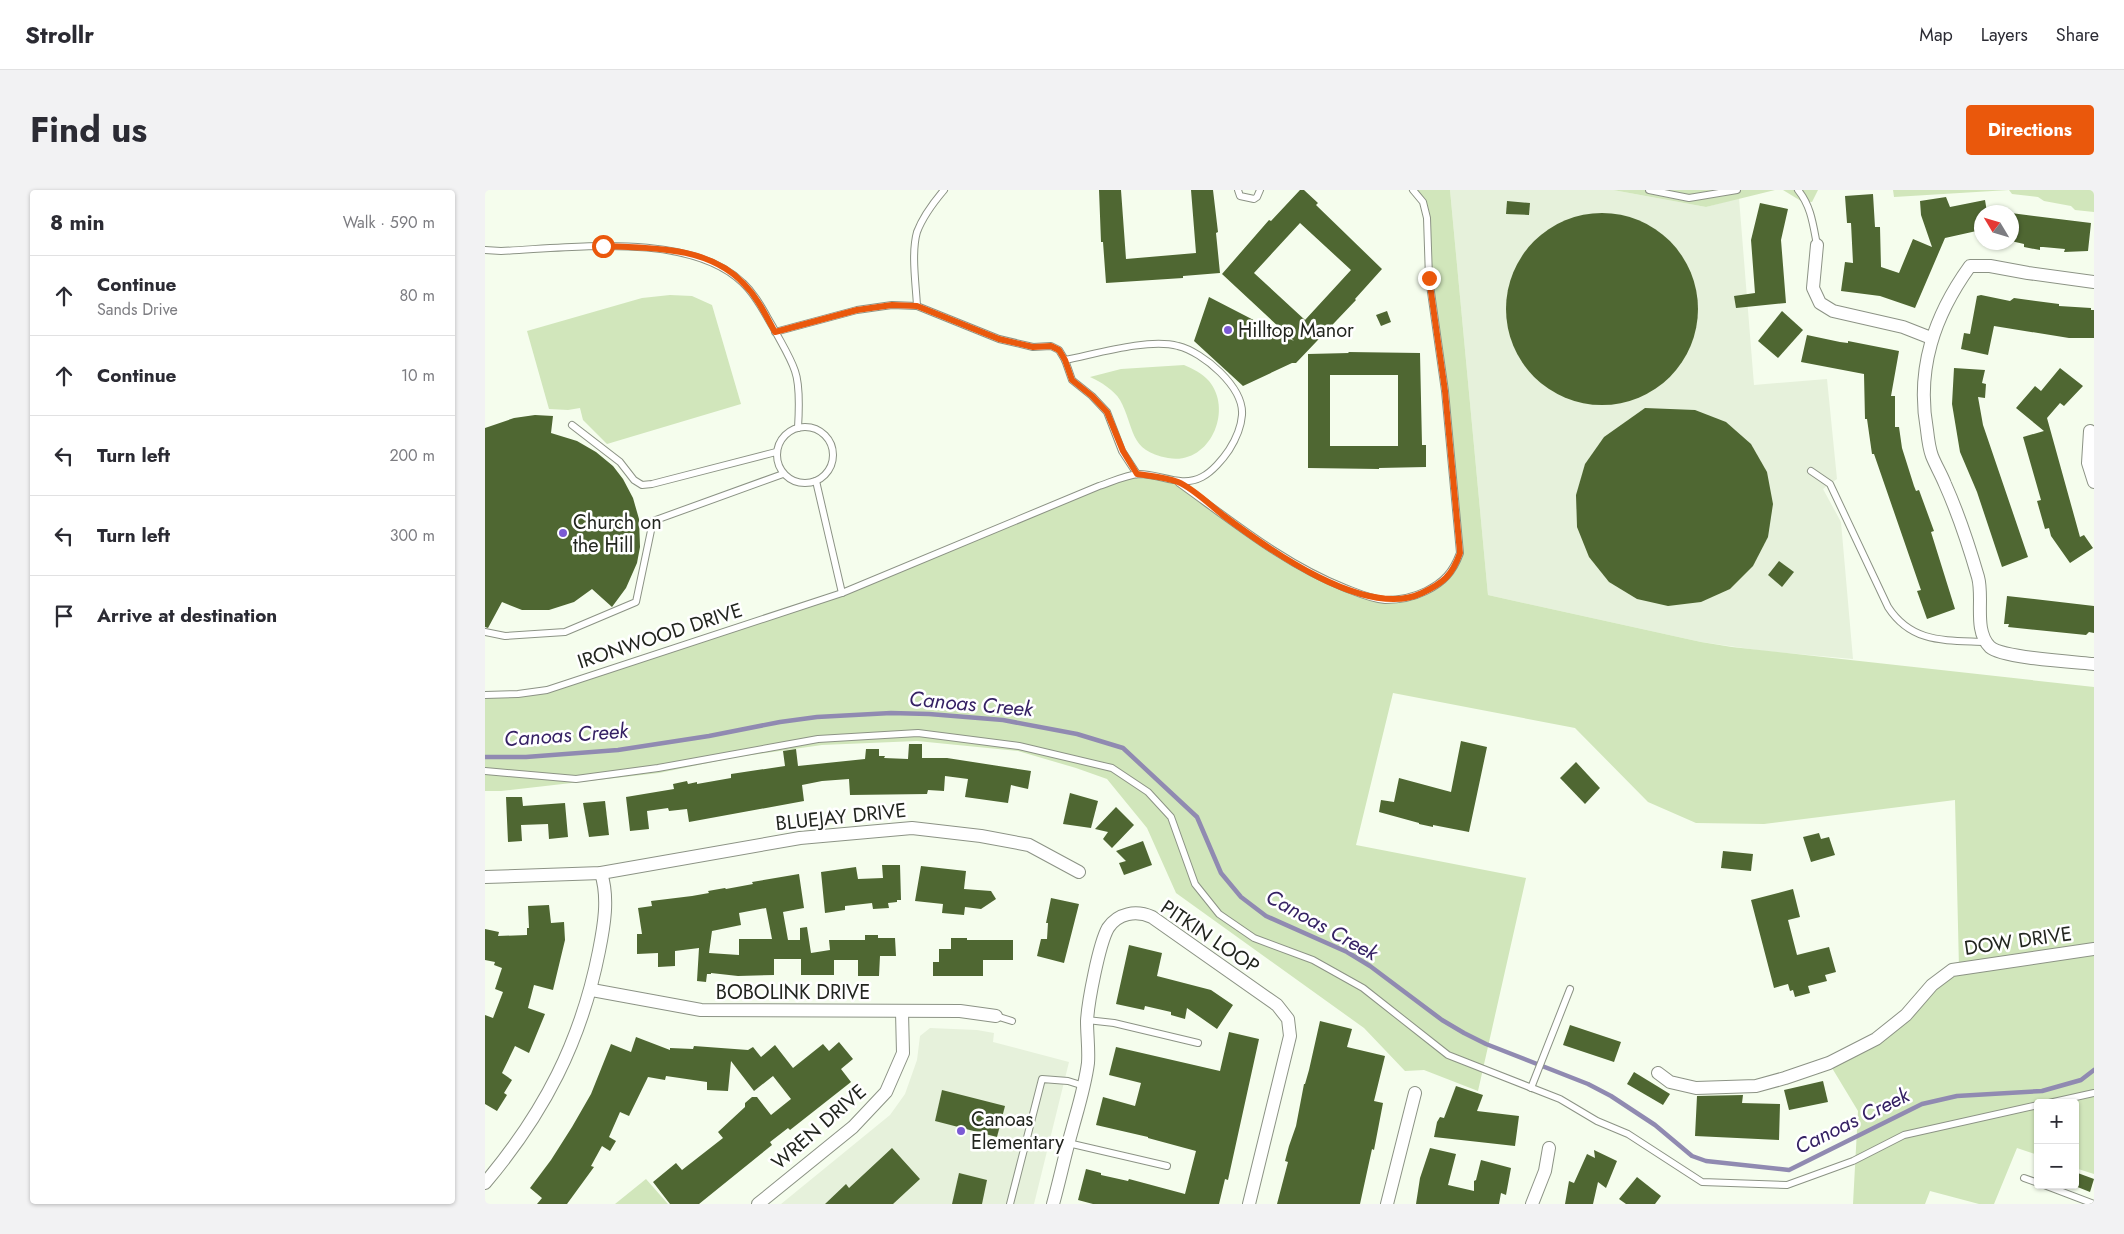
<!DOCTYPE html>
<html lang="en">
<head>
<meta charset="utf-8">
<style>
	:root { --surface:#fff; --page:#f2f2f3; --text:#2b2b33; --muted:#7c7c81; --line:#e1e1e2; --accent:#ea580c }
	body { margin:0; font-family:Jost,sans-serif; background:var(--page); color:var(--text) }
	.controls { position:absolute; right:15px; bottom:15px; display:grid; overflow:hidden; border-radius:5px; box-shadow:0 1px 4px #0004 }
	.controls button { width:45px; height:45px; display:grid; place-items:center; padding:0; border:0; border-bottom:1px solid var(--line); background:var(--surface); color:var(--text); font:25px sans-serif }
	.compass { position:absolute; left:1489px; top:15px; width:45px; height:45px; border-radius:50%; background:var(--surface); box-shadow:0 1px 4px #0004; rotate:308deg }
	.stop { position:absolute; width:15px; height:15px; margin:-11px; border:4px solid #ea580c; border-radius:50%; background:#fff }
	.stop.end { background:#ea580c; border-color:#fff; box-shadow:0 1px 5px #0008 }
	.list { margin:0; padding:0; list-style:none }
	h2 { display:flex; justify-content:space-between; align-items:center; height:65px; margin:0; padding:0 20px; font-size:21px }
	h2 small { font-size:16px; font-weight:400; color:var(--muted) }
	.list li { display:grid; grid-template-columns:32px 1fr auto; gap:15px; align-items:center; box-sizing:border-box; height:80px; padding:0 20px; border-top:1px solid var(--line) }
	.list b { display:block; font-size:19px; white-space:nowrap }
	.list p { margin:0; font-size:16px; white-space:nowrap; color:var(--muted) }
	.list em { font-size:16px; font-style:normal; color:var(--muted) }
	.icon { flex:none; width:28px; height:28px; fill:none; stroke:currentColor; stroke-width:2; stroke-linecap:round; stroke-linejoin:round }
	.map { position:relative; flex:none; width:1609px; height:1014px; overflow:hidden; border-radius:5px }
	header { display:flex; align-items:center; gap:30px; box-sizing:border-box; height:70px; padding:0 25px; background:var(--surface); border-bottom:1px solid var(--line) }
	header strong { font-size:24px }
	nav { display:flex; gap:28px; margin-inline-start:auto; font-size:18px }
	.intro { display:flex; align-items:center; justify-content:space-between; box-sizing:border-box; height:120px; padding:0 30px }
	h1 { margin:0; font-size:35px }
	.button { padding:12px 22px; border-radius:5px; background:var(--accent); color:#fff; font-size:18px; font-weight:700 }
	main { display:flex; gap:30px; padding:0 30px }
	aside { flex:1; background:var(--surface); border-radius:5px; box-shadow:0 1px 4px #0004 }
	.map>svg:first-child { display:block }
</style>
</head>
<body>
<header>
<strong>Strollr</strong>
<nav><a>Map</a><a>Layers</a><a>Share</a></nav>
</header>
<div class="intro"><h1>Find us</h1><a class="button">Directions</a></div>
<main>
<aside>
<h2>8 min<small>Walk · 590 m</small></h2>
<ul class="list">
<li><svg class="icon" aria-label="ahead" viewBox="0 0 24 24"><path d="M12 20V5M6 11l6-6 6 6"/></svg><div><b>Continue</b><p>Sands Drive</p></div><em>80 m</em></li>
<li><svg class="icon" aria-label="ahead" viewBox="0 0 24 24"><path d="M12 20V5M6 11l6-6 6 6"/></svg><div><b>Continue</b></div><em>10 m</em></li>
<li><svg class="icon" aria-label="left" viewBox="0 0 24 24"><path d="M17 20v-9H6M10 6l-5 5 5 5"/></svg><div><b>Turn left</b></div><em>200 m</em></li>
<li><svg class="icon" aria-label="left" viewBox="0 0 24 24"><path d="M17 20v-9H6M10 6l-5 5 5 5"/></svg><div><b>Turn left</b></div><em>300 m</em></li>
<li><svg class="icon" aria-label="arrive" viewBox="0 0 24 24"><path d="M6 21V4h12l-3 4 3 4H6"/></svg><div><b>Arrive at destination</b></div></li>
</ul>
</aside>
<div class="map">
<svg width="1609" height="1014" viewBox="0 0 1609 1014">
	<rect width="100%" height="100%" fill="#f5fded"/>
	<g fill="#e6f1db">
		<polygon points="965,0 1128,0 1221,17 1254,8 1269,195 1342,189 1352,289 1338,299 1356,332 1368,469 1279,461 1216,452 1003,405"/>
		<polygon points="445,838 492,840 509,843 508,852 584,872 549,1014 296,1014 405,925 420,904 432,870 435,846"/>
	</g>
	<g fill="#d1e6bb">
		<polygon points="926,0 965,0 1003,405 1216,452 1247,457 1609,497 1609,984 1590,978 1590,913 1553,913 1553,965 1532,958 1509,1014 1494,1014 1445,1001 1440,1014 1368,1014 1373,921 1344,873 1391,849 1474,778 1470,610 1279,634 1211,633 1163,612 1090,538 908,503 871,655 1041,688 993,901 939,880 920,881 879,838 691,703 662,638 622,589 591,578 533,561 432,551 337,555 252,567 174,583 16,601 0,601 0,504 62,500 314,418 652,284 694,293 769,348 839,390 900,410 930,406 955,394 975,363 938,13"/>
		<polygon points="1128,0 1290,0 1221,17"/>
		<polygon points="1298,0 1333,0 1327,12 1316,11"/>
		<polygon points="1408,0 1609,0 1609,22 1590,20 1586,16 1559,11 1553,7 1527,4 1524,0 1409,7"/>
		<polygon points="185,105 207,106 227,115 256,214 122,254 98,230 95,218 83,220 64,219 42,141 157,108"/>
		<path d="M 699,175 C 708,179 717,183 724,191 C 749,221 724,276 683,268 C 643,261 650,237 635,210 C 629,200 616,192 605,187 L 636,179 Z"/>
		<polygon points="161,989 183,1014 130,1014"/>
	</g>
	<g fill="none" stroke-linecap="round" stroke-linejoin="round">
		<polyline stroke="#908ab1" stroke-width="4.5" points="0,567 41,567 133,560 224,546 295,532 332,527 406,523 444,524 518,530 592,544 638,558 712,627 736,683 756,707 781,726 862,762 885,776 957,830 979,843 1001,854 1103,894 1126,906 1170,935 1207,966 1221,971 1304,980 1437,914 1472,906 1557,901 1596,890 1609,880"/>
	</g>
	<g fill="#4f6732" fill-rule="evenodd">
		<polygon points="614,0 636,0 641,69 711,63 706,0 728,0 733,42 731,43 735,83 698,86 698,88 621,93 618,52 616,52"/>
		<path d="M 815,0 L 819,0 L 833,13 L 831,15 L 897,79 L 870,109 L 871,110 L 811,173 L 807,173 L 758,196 L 709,151 L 724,107 L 809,151 L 737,84 L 784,30 L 786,31 ZM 815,33 L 866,80 L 820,130 L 769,83 Z"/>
		<polygon points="1388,4 1390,37 1395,37 1396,77 1414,83 1428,49 1447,57 1436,25 1435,11 1461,7 1465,17 1500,10 1502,22 1496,22 1496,40 1460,48 1430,118 1395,106 1356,101 1360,72 1368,73 1366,33 1362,33 1360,6"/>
		<polygon points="1022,11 1045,13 1044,25 1021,24"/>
		<polygon points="1275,13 1303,19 1296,50 1301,113 1251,118 1249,106 1270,103 1266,50"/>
		<polygon points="1526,23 1606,33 1603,61 1579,62 1580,59 1558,57 1555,57 1555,60 1539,57 1539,54 1526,51"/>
		<circle cx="1117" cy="119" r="96"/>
		<polygon points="1496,105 1525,111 1529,108 1574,114 1574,116 1606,118 1606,120 1609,120 1609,148 1584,148 1509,136 1503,165 1476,159 1479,143 1485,144 1492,106"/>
		<polygon points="902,121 906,132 896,136 891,125"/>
		<polygon points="1297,121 1318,140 1293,168 1273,151"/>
		<polygon points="1322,145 1355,152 1363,153 1363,151 1414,161 1406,206 1410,206 1410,237 1414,237 1417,258 1429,296 1431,301 1434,300 1449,341 1446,342 1470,419 1442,429 1432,401 1436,400 1389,264 1387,264 1382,229 1380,229 1379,184 1316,172"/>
		<path d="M 863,162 L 935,163 L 937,255 L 941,255 L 941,277 L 894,278 L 894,279 L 823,278 L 823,164 L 864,163 ZM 845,185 L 913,185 L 913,256 L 845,256 Z"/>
		<polygon points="1469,178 1500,180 1497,193 1501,194 1500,208 1493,207 1498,235 1543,367 1517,377 1492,302 1475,262 1467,214"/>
		<polygon points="1575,178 1598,196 1579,216 1575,213 1562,228 1595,347 1599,345 1608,358 1585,373 1566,346 1564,338 1560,339 1552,311 1556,310 1538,247 1559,241 1531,218 1550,196 1556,201"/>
		<polygon points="1160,218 1210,220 1241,232 1266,254 1282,282 1288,314 1283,347 1268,376 1245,399 1216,412 1183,416 1152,409 1124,392 1104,367 1092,337 1091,305 1100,274 1119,247"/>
		<polygon points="50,225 68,226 66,243 92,251 111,262 128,276 138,289 148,308 154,329 155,357 152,373 141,398 127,417 107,399 89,412 64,420 37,420 17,412 3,438 0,437 0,238 29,228"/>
		<polygon points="1294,371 1309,382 1297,397 1283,385"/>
		<polygon points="1522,406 1609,416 1609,443 1604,442 1601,445 1523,437 1524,434 1519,434"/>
		<polygon points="976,551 1002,557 984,642 948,635 948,637 934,634 934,633 894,622 896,610 909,612 914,588 966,602"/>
		<polygon points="424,554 437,554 437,568 462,568 546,581 543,599 526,595 523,613 480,607 483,589 460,586 459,601 443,600 442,604 365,605 364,589 337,591 317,595 319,611 204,632 202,619 184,621 183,618 162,621 164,639 145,641 141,607 189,599 188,594 202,591 203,594 212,592 212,594 246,588 246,584 300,576 298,561 311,559 313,576 380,569 381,559 394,559 394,566 400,566 399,568 423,569"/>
		<polygon points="1091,572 1115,598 1100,614 1075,588"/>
		<polygon points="585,603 613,611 606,638 578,634"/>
		<polygon points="21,607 37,607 38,616 80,613 83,647 64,649 63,634 36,635 37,651 23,652"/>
		<polygon points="120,611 124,645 104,647 98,613"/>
		<polygon points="631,617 649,635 627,658 618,649 623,642 610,639"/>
		<polygon points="1334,643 1336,649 1344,647 1350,665 1326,672 1318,647"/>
		<polygon points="658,651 667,675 639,685 634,673 641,671 631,661"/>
		<polygon points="1238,661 1268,664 1266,681 1236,678"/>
		<polygon points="397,675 415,675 416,710 412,710 412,712 403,713 404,718 388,719 387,713 360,716 360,720 340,723 336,682 371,677 373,689 398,688"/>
		<polygon points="436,676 481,681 479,699 506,701 511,709 496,719 480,717 479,725 457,723 458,714 430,711"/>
		<path d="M 314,684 L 319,718 L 298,722 L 303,750 L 315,750 L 315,738 L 322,737 L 326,763 L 345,760 L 344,750 L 380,750 L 380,745 L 393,745 L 393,748 L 410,748 L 411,766 L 395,766 L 394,786 L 373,786 L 373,770 L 349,770 L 349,785 L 316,785 L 316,769 L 289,769 L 289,785 L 253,786 L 226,783 L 226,784 L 222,784 L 221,792 L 212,791 L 214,758 L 190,761 L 190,776 L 173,777 L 173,763 L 152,764 L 152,744 L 157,744 L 153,718 L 167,716 L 166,711 L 207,706 L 224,703 L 223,701 L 240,698 L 241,699 L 268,694 L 267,692 ZM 281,718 L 287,749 L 254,749 L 254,765 L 224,763 L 227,741 L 256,735 L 254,723 Z"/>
		<polygon points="1308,699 1315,727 1303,730 1312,765 1344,757 1351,782 1340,785 1342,791 1323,796 1325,803 1310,807 1308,800 1305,801 1303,794 1289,798 1266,710"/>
		<polygon points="566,708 594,714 579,773 552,766 556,749 562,749 563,733 561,733"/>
		<polygon points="64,715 66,733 79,732 80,750 68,800 49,795 43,818 60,824 44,863 30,856 17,883 27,890 19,903 22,905 12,921 0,914 0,825 8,828 18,802 10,799 17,778 9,775 10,772 0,770 0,739 14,742 13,746 42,745 42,738 44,738 43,716"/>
		<polygon points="466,748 482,748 482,750 528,750 528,770 498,770 498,786 448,786 448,772 454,772 454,759 466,759"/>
		<polygon points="644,755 677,763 672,786 726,800 748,815 732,839 702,818 700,829 686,825 686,822 660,816 659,820 631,814"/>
		<polygon points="835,831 867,839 862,857 900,866 889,911 898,913 889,960 887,959 875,1014 792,1014 803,972 800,971 804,956 811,936 819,894 820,894 824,880"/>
		<polygon points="1085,835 1136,852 1129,872 1078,855"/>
		<polygon points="744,842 774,849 743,990 740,989 734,1014 608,1014 593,1010 601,979 616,983 616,985 643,991 644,989 700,1004 711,961 663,948 663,947 611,935 618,907 650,916 656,893 624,885 631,857 735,881"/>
		<polygon points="151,847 185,860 185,858 208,859 209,856 263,860 268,857 276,867 290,855 308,878 338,854 344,861 354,852 368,869 356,879 366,892 305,940 303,938 285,952 287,955 214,1014 185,1014 168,992 191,973 197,980 238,948 233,942 260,917 260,913 267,907 272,907 286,925 306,909 288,886 269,901 246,871 243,901 222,900 222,892 181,886 180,890 163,887 144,926 135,922 124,947 131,951 125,961 117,956 106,976 109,977 82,1014 52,1014 57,1008 45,998 66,970 87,937 106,904 126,854 146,862"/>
		<polygon points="1149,882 1185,904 1178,915 1142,894"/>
		<polygon points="1338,891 1343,912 1304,920 1299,900"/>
		<polygon points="971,896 998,905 992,921 1034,926 1030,956 949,947 952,932 955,927 959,928"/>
		<polygon points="457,900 520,916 512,947 450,931"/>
		<polygon points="1258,905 1257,913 1295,914 1294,950 1210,946 1212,906"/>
		<polygon points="407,958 435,989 408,1014 340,1014 361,994 364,998"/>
		<polygon points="945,958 971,964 963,995 989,1001 989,991 991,990 996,970 1026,978 1021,1005 1016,1003 1014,1014 931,1014 935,988"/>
		<polygon points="1109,960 1132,971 1121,998 1113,992 1108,1014 1080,1014 1084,991 1089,993 1102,964 1110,968"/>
		<polygon points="1590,982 1609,989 1605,1002 1590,996"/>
		<polygon points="474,983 502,990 497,1014 467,1014"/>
		<polygon points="1152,987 1176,1006 1170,1014 1141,1014 1134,1009"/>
	</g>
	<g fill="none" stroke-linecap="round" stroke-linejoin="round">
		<defs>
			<g id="lane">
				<polyline points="753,0 755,6 769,9 772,7 775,0"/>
				<polyline points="1164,0 1204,8 1252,0"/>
				<path d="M 1313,0 C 1326,16 1328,34 1332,55"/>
				<path d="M 0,60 L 16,61 C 85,58 205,41 258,93 C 271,105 279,122 288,137 C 295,151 305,166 310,181 C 315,195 314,222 313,238"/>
				<path d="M 432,116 C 431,95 426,63 432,42 C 438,26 448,13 459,0"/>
				<polyline points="290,142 372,120 407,115 432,116 514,149 548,157 566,156 574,160 580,170 587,190 607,206 622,222 637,261 652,284"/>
				<polyline points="87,235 135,272 149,290 157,295 167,294 291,262"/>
				<circle cx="320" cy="265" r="28"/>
				<path d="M 1326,281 L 1345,294 L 1403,417 C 1427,454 1461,450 1501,452"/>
				<polyline points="331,291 357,403"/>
				<path d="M 694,293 C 747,331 799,374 860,398 C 873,403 886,409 900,410 C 914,410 929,407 941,401 C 959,392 968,382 975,363 L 960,201 L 944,88 L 942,28 L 938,12 L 928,0"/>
				<polyline points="0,442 20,446 80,442 151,412 168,331 298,284"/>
				<path d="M 0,505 L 33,504 L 62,500 L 357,403 L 614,296 C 626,292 641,285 654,284 C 676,284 696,298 717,287 C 727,282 738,269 744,260 C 751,249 756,238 757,225 C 759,197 718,162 693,156 C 663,148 611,164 580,170"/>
				<polyline points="0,581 91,589 173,578 333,549 433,543 534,556 627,578 663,602 686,627 710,694 734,724 769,748 828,770 878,798 963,865 1075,909 1112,931 1143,944 1217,992 1302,995 1368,971 1419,945 1553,915"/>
				<polyline points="511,826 527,831"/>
				<polyline points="602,830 629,833 713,853"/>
				<polyline points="1046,898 1085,799"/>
				<polyline points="1564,913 1609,903"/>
				<polyline points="583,953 682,976"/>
				<polyline points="1539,988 1553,993"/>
				<polyline points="1559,995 1609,1014"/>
				<polyline points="525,1014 557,889 583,891 599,896"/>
			</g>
			<g id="street">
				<polyline points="1332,55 1328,98 1335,113 1348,121 1418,137 1446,148"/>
				<path d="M 1609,92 L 1543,83 L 1505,76 L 1485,76 C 1449,126 1431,179 1442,240 C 1443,249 1444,258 1447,266 C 1451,276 1456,284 1460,294 C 1473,323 1484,356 1493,387 C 1499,408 1488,440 1505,457 C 1517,468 1589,472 1609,474"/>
				<polyline points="1605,241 1603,273 1609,292"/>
				<polyline points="0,687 116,683 315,648 427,638 496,646 544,655 594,682"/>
				<polyline points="107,800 216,820 475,821 511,826"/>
				<polyline points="1173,883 1185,892 1211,898 1271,896 1300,888 1344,873 1391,849 1421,825 1447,795 1467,780 1609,759"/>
				<path d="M 0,993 C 59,923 96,852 114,761 C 119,736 124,708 116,683"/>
				<polyline points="273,1014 368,937 401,902 418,863 417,822"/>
				<path d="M 568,1014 C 575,989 580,964 587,940 C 593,918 600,896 603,873 C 604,859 602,845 602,831 C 603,812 614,754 623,738 C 633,723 651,720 667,727 L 792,815 L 803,829 L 805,846 L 764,1014"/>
				<polyline points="902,1014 930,903"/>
				<polyline points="1047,1014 1060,981 1064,958"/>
			</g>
		</defs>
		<use href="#lane" stroke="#8c9385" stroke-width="8"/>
		<use href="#street" stroke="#8c9385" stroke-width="14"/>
		<use href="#lane" stroke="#fff" stroke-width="6"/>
		<use href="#street" stroke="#fff" stroke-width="12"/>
	</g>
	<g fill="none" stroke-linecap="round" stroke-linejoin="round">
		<path stroke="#ea580c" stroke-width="6" d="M 118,56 C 166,58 224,56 259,94 C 273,108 281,126 290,142 L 372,120 L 407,115 L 432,116 L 514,149 L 548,157 L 566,156 L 574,160 L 580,170 L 587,190 L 607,206 L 622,222 L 638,261 L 652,284 C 665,286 680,287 693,292 C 708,298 726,316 739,326 C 783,359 881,430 937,403 C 958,393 967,386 975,363 L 960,201 L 944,88"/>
	</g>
	<g fill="#7b5ad4" stroke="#fff" stroke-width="2">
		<circle cx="743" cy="140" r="5"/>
		<circle cx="78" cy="343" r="5"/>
		<circle cx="476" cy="941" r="5"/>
	</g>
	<g text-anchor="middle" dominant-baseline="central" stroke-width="5" stroke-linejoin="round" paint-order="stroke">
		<g font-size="20" fill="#22251f" stroke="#fff" text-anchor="start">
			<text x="753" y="140">Hilltop Manor</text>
			<text x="88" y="332">Church on<tspan x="88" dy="23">the Hill</tspan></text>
			<text x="486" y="929">Canoas<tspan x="486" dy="23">Elementary</tspan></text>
		</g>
		<g font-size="20" fill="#22251f" stroke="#fff">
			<text transform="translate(175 446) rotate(-18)">IRONWOOD DRIVE</text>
			<text transform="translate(356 627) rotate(-6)">BLUEJAY DRIVE</text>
			<text transform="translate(725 747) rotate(34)">PITKIN LOOP</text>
			<text transform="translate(1533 751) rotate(-8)">DOW DRIVE</text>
			<text x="308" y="802">BOBOLINK DRIVE</text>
			<text transform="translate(334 937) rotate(-41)">WREN DRIVE</text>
		</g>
		<g font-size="21" font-style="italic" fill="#352164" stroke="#fff">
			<text transform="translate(486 514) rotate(5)">Canoas Creek</text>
			<text transform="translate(81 545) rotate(-4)">Canoas Creek</text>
			<text transform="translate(837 735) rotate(29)">Canoas Creek</text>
			<text transform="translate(1367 931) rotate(-26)">Canoas Creek</text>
		</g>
	</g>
</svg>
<div class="controls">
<button>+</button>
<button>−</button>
</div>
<svg class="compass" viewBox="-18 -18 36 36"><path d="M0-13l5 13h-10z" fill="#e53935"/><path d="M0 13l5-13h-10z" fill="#7c7c81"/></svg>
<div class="stop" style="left:118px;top:56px"></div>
<div class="stop end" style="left:944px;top:88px"></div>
</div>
</main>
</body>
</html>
